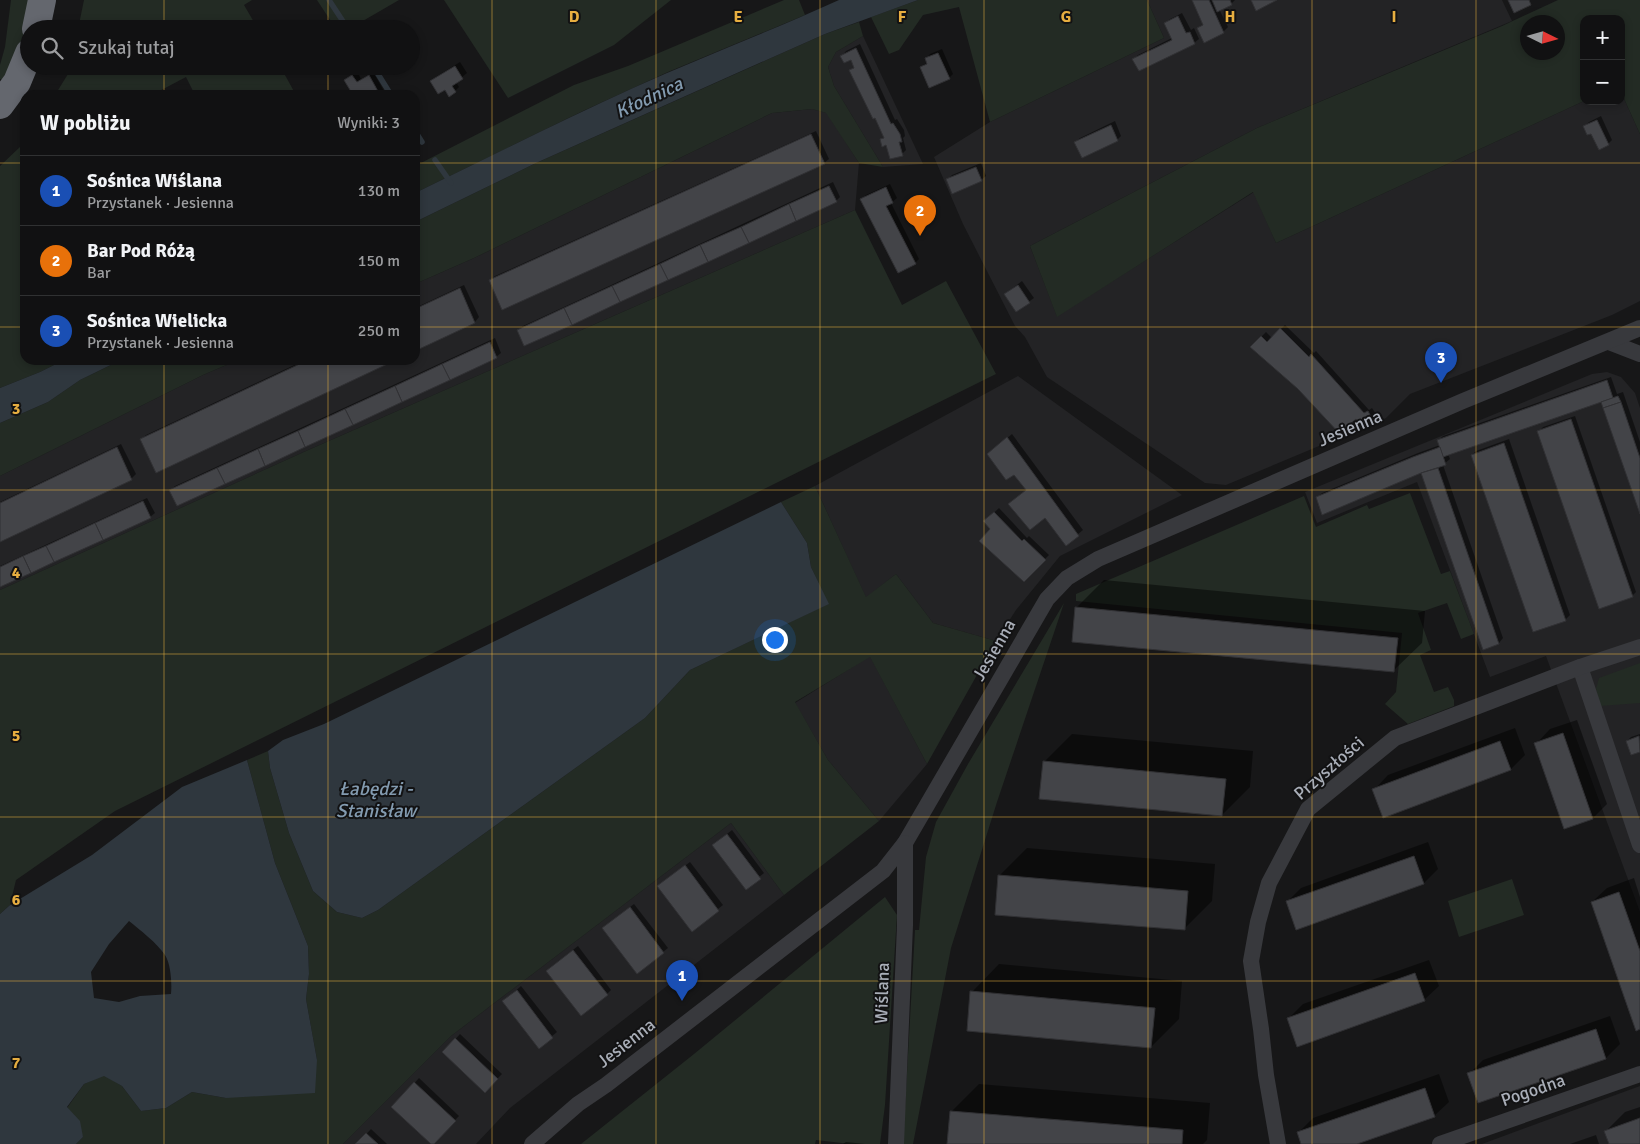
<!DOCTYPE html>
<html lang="pl">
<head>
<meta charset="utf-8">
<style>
	:root { --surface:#111112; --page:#1e1f20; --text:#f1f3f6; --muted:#9c9d9f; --line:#303132; --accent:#b45309 }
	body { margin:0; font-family:Signika,sans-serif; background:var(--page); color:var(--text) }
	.controls { position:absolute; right:15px; top:15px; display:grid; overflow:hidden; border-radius:10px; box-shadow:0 2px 8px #0003 }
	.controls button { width:45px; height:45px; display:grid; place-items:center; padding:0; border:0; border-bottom:1px solid var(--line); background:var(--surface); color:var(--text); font:25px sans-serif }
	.compass { position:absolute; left:1520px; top:15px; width:45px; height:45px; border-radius:50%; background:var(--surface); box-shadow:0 2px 8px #0003; rotate:95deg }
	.you { position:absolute; left:774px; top:639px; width:18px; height:18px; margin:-12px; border:4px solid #fff; border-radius:50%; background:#1a73e8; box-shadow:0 0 0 8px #1a73e833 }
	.badge { display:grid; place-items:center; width:32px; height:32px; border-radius:50%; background:var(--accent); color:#fff; font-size:16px; font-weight:700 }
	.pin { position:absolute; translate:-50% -41px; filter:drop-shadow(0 1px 2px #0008) }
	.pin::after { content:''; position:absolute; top:26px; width:18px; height:15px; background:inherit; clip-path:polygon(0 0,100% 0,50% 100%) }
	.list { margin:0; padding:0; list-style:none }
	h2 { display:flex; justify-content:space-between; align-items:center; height:65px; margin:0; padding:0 20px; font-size:21px }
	h2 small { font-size:16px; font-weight:400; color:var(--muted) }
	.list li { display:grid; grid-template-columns:32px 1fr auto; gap:15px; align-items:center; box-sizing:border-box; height:70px; padding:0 20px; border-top:1px solid var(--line) }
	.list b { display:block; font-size:19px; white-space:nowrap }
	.list p { margin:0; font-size:16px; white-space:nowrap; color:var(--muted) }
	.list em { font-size:16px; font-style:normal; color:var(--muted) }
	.icon { flex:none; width:28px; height:28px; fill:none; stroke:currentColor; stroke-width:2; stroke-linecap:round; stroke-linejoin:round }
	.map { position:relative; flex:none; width:1640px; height:1144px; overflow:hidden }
	.search { position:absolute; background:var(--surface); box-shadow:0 2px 8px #0003; left:20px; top:20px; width:400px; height:55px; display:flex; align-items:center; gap:12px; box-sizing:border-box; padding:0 18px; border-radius:28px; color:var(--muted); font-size:19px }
	.panel { position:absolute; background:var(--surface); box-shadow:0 2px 8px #0003; left:20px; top:90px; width:400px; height:275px; border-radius:15px }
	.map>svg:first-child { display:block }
</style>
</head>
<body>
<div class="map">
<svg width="1640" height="1144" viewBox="0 0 1640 1144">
	<rect width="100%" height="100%" fill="#171718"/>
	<g fill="#232325">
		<polygon points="1147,0 1502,0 1512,21 1257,128 1030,246 1057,316 1254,192 1276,243 1584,101 1621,101 1621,92 1640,134 1640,301 1612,315 1410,394 1386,418 1226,485 1205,483 1047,377 1025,337 1015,326 963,224 934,157 990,122 1164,38"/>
		<polygon points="863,36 923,164 883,167 834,86 828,67 836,52"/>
		<polygon points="812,109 827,113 859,163 855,210 306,451 0,590 0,476 203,375 238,360 415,360 415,284 474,258 772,113"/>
		<polygon points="1607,372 1621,377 1635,393 1640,408 1640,912 1546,656 1490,677 1417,482 1317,523 1305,492 1592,374"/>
		<polygon points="1018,376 1182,495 1060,556 1016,610 996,641 933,623 896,574 866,598 815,486"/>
		<polygon points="870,656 927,764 879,821 828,760 795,703"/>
		<polygon points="731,823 784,895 510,1108 476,1144 343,1144 451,1036"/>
		<polygon points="1640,1086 1640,1144 1482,1144"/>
	</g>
	<g fill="#232b24" fill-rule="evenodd">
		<polygon points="11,0 30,0 22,43 4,80 0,79 0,65 5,47"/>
		<polygon points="84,0 252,0 244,5 258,29 78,29"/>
		<polygon points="317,0 399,0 349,29 336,29"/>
		<polygon points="444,0 671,0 614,45 508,98"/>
		<polygon points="784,0 799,0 805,15 668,72 583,111 415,193 415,166 574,85 628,66"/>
		<polygon points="918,0 1147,0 1164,38 990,122 959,7 923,15 899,50 889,54 871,17"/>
		<path d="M 1558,0 L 1640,0 L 1640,134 L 1621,92 L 1621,19 L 1584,19 L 1584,101 L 1276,243 L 1253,192 L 1057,317 L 1030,246 L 1257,128 L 1502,26 ZM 1528,22 L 1558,22 L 1558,52 L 1528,52 Z"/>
		<polygon points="859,22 863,36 836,52 828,67 834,86 883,167 859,163 826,113 812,109 772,113 474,258 415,284 415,222 536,163 825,34"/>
		<polygon points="70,66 280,66 296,95 195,95 186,77 152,95 55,95 68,74"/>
		<polygon points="25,140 25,360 64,360 40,372 0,388 0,166 20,147"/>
		<polygon points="855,210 902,305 946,281 996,374 115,811 16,880 10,905 0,914 0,590 306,451"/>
		<polygon points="121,360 238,360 203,375 0,476 0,423 48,402 80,380"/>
		<polygon points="815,486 866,597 896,574 933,623 996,641 927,764 870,657 795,702 828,760 879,821 784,895 731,823 451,1036 343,1144 76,1144 83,1137 67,1108 84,1084 104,1075 122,1086 141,1111 166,1108 192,1092 226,1098 317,1060 306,999 309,974 308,946 275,863 247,760 268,751 270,768 289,833 313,891 337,912 362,918 378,910 645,718 690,670 828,604 811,567 807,543 781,502"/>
		<polygon points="1410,493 1441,574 1450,571 1474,634 1461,639 1447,603 1418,613 1431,650 1420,655 1434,692 1448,687 1454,700 1454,706 1408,724 1385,704 1396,692 1402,633 1076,601 1076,594 1304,496 1316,527 1367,505 1369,509"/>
		<polygon points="1064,603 997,802 951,948 913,1144 903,1144 915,930 919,930 926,857 936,822 968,764"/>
		<polygon points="1640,663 1640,703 1600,706 1596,689 1599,678"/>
		<polygon points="1512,879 1524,915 1459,937 1448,901"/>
		<polygon points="885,897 897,915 885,1105 880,1144 850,1144 816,1140 815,1144 581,1144 694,1054"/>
	</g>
	<g fill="#2f373e" fill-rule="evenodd">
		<path d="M 839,0 L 918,0 L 825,34 L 737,73 L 536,163 L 415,222 L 415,193 C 488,158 560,121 633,88 C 702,57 771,31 839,0 Z"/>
		<polygon points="64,360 121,360 80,380 48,402 0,423 0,388 40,372"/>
		<polygon points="781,502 807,543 811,567 829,604 690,670 645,718 378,910 362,918 337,912 313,891 289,833 270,768 268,751 283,740 324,724"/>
		<path d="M 247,760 L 275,863 L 308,946 L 309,974 L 306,999 L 317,1060 L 315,1093 L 226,1098 L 192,1092 L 166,1108 L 141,1111 L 122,1086 L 104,1076 L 84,1084 L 67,1107 L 80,1121 L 83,1137 L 76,1144 L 0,1144 L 0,914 L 10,905 L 92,855 L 182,787 ZM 129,921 C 140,930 157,943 165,955 C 171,964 172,984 171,994 L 140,996 L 119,1002 L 94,998 L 91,972 L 109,944 Z"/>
	</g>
	<g fill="#0007">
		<polygon points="1194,0 1235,0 1231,4 1219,9 1228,27 1223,32 1198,28 1204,23"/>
		<polygon points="1182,13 1191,30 1194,28 1199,39 1194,43 1134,59 1138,55 1172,38 1166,23 1170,19"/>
		<polygon points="860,44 895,120 897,119 904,130 905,136 903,138 906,150 902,154 881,140 885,136 851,70 855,66 851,58 842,56 846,51"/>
		<polygon points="942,49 953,74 949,78 921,67 928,62 926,59 930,54"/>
		<polygon points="460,62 467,73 456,82 459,87 455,91 445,89 432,81 436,77"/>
		<polygon points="357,71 361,79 373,72 384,91 380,95 365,95 362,90 346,80"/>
		<polygon points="1601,116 1612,140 1608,144 1584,127 1589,122"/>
		<polygon points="1115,121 1121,136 1117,140 1076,142 1080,138"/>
		<polygon points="816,131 829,159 824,163 491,280 495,276"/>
		<polygon points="981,163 986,176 981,180 947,180 952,175"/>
		<polygon points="833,182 840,197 836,201 518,330 523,326"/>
		<polygon points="890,184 897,198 891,203 919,259 915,263 862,200 866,195"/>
		<polygon points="1022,281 1034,298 1016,311 1005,294"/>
		<polygon points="464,285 479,317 475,322 415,350 415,308"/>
		<polygon points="1285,325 1314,353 1316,351 1369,410 1372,408 1376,414 1371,418 1356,417 1299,388 1252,346 1266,332 1272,338"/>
		<polygon points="495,338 501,353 496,357 171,490 175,486"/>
		<polygon points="305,360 393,360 142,439 146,435"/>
		<polygon points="1611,377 1617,394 1623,392 1640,442 1640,510 1602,400 1448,454 1450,459 1443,465 1503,638 1499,643 1483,648 1422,472 1318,497 1322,493 1418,453 1440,445 1439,440 1443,436"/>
		<polygon points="1575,416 1636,592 1632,596 1539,432 1543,427"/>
		<polygon points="1012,434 1083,530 1066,544 1045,517 1028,490 993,450"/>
		<polygon points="1509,439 1570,615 1565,620 1472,455 1476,451"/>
		<polygon points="121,444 136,474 131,479 0,541 0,502"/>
		<polygon points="147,498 155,513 150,517 0,586 0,566"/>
		<polygon points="999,508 1027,538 1029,536 1049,555 1024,580 992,529 985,521"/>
		<polygon points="1104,580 1425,611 1422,643 1394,670 1076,608"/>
		<polygon points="1577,720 1607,804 1593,818 1536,744 1550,729"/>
		<polygon points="1515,728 1525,755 1511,769 1374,790 1388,775"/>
		<polygon points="1072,734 1253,751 1250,787 1222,815 1044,762"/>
		<polygon points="1640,734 1640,750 1631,753 1627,741 1631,737"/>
		<polygon points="732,830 764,873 746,888 718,841"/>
		<polygon points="1428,842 1438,869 1424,883 1287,902 1301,888"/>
		<polygon points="1027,848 1215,864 1212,901 1184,929 999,876"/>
		<polygon points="690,862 723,905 692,930 663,882"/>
		<polygon points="1634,878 1640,897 1640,1028 1592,902 1607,888"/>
		<polygon points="634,904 668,948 663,952 608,924"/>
		<polygon points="578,946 611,990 607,994 552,966"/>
		<polygon points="1429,960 1439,986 1424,1000 1288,1019 1303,1004"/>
		<polygon points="999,964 1182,981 1179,1019 1151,1047 972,992"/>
		<polygon points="521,986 557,1032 539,1047 504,1001"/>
		<polygon points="1610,1016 1620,1044 1606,1058 1469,1074 1483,1060"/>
		<polygon points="460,1034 502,1074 485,1091 444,1052"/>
		<polygon points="1439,1074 1449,1102 1434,1116 1353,1144 1303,1144 1299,1132 1313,1118"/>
		<polygon points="419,1078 459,1116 432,1144 393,1107"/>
		<polygon points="979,1084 1210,1103 1207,1140 1203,1144 948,1144 951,1112"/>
		<polygon points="1640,1107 1640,1144 1610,1144 1606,1131 1625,1112"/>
		<polygon points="371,1129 387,1144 357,1144"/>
		<polygon points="1596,1135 1599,1144 1570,1144"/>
		<polygon points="846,1142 865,1144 843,1144"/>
	</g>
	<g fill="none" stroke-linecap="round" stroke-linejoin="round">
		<g stroke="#2f373e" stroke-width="5.5">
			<polyline points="329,0 348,29"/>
			<polyline points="373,66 391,95"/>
			<polyline points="415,131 422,142"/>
			<polyline points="435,160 451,183"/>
		</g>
	</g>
	<g fill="#434448" stroke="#313134">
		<polygon points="1192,0 1209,0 1224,33 1204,43 1197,28 1203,25"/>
		<polygon points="1212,0 1230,0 1232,5 1217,12"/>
		<polygon points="1251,0 1277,0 1256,11"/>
		<polygon points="1508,0 1529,0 1531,5 1514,13"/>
		<polygon points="1178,16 1186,33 1190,32 1195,44 1139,71 1132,59 1172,40 1164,23"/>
		<polygon points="856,48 891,124 893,123 900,134 902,142 899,142 903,156 890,159 886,145 882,147 880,139 884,138 875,118 873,119 849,70 854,68 851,60 844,63 840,56"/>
		<polygon points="938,53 950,79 929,88 920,67 927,64 925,58"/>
		<polygon points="455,66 463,79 452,86 456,92 449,97 445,90 438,94 430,81"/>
		<polygon points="352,75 357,82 369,75 380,95 364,95 362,92 353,95 344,80"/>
		<polygon points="1597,120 1609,145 1599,150 1591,134 1587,135 1583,126"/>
		<polygon points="1111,125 1118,141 1082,158 1074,142"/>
		<polygon points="811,134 825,164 502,310 489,280"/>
		<polygon points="976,167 982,181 952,194 946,179"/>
		<polygon points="829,186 837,202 796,221 789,204"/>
		<polygon points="886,187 893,203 886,206 916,264 898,273 860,199"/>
		<polygon points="789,204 796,221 749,243 741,227"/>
		<polygon points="741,227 749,243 708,262 700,245"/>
		<polygon points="700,245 708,262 668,280 660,264"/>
		<polygon points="660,264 668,280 620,302 612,286"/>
		<polygon points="1018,285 1030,303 1016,312 1004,294"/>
		<polygon points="612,286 620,302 572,325 564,308"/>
		<polygon points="460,288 475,323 415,351 415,309"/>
		<polygon points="564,308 572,325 524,346 517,330"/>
		<polygon points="1280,328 1309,357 1311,354 1364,413 1368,411 1372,419 1361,426 1356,419 1339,433 1298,389 1250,347 1261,336 1267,342"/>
		<polygon points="490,342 497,358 450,380 442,364"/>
		<polygon points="308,360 396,360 156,473 140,439"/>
		<polygon points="442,364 450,380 402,402 395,386"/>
		<polygon points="1607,380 1613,398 1443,457 1437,440"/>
		<polygon points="395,386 402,402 353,425 345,409"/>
		<polygon points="1618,396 1621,402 1603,408 1601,402"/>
		<polygon points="1621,402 1640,458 1640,514 1603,408"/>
		<polygon points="345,409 353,425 305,447 298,431"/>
		<polygon points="1571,419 1633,597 1599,609 1537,431"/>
		<polygon points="298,431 305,447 265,466 258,449"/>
		<polygon points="1007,437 1079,536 1066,546 1045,518 1030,530 1008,504 1026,490 1014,475 1006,480 987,454"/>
		<polygon points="1504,443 1566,621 1533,632 1471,455"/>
		<polygon points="117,447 132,480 0,542 0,503"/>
		<polygon points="1440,447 1446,465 1421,473 1322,515 1316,497 1413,457"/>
		<polygon points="258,449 265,466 225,484 217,468"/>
		<polygon points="217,468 225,484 177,506 169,490"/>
		<polygon points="1438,468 1499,644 1483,650 1421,473"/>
		<polygon points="143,501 151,518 103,540 95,523"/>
		<polygon points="994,512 1022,541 1024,539 1046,560 1024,582 979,541 990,529 983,521"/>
		<polygon points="95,523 103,540 54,562 46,546"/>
		<polygon points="46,546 54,562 31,573 23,556"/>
		<polygon points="23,556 31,573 0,587 0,567"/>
		<polygon points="1075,607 1398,638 1394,672 1072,642"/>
		<polygon points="1563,733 1593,819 1564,829 1534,743"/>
		<polygon points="1639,736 1640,752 1631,755 1626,741"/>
		<polygon points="1500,741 1511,770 1383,818 1372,789"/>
		<polygon points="1043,761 1226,779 1222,816 1039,799"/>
		<polygon points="727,834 761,879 746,890 712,845"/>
		<polygon points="1414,856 1424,884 1296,930 1286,901"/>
		<polygon points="685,865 719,911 692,932 657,886"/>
		<polygon points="998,875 1188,891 1185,930 995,915"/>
		<polygon points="1619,892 1640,951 1640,1029 1636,1031 1591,902"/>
		<polygon points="630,907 664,953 637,974 602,928"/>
		<polygon points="573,950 608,995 581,1016 546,971"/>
		<polygon points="1415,973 1425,1001 1297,1047 1287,1018"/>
		<polygon points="517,990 553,1038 539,1049 502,1001"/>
		<polygon points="970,991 1155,1008 1151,1048 967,1031"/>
		<polygon points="1596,1029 1606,1059 1478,1103 1467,1073"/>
		<polygon points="455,1038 498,1079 485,1093 442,1052"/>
		<polygon points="414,1082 456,1121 434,1144 431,1144 391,1107"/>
		<polygon points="1425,1088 1435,1117 1357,1144 1301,1144 1297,1132"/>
		<polygon points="950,1111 1183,1130 1182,1144 947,1144"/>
		<polygon points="1640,1118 1640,1144 1609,1144 1604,1131"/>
		<polygon points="366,1133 378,1144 355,1144"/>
	</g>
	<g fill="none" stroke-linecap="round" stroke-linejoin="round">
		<g stroke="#38393d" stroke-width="16">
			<polyline points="1609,342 1640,354"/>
			<polyline points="1580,667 1640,845"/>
			<polyline points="532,1144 578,1104 606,1085 883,871 905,843 1047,599 1067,578 1098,559 1463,401 1640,328"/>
			<polyline points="896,1144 905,925 905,843"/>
			<polyline points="1278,1144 1266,1075 1261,1029 1251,961 1258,922 1269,883 1308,809 1395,738 1580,667 1640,647"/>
			<polyline points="1440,1144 1640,1074"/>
		</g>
		<g stroke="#64676e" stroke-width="28">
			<polyline points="36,29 42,0"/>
			<polyline points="0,105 17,82 29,53"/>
		</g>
	</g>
	<path fill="none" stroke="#e7ae40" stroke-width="1" stroke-opacity="0.55" d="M 164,0 L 164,29M 328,0 L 328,29M 492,0 L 492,1144M 656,0 L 656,1144M 820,0 L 820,1144M 984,0 L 984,1144M 1148,0 L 1148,1144M 1312,0 L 1312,1144M 1476,0 L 1476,1144M 164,66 L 164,95M 328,66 L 328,95M 0,163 L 25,163M 415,163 L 1640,163M 0,327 L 25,327M 415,327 L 1640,327M 164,360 L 164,1144M 328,360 L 328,1144M 0,490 L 1640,490M 0,654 L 1640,654M 0,817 L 1640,817M 0,981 L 1640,981"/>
	<g text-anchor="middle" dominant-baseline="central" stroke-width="4" stroke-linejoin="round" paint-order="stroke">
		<g font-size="18" fill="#a9aeb8" stroke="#121213">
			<text transform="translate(1350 428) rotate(-23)">Jesienna</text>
			<text transform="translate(994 650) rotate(-60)">Jesienna</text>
			<text transform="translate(1329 768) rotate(-41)">Przyszłości</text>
			<text transform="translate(882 993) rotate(-88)">Wiślana</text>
			<text transform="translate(626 1043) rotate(-38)">Jesienna</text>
			<text transform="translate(1533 1090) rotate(-19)">Pogodna</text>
		</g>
		<g font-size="19" font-style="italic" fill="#839bb0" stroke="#121213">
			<text transform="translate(649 98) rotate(-25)">Kłodnica</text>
			<text x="376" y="789">Łabędzi -<tspan x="376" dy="22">Stanisław</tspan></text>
		</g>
	</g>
	<g font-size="16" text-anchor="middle" font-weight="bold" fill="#e7ae40" stroke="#121213" stroke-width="4" stroke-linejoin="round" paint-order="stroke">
		<text x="574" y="22">D</text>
		<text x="738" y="22">E</text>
		<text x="902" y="22">F</text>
		<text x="1066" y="22">G</text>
		<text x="1230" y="22">H</text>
		<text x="1394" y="22">I</text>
		<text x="16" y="414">3</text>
		<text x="16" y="578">4</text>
		<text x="16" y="741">5</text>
		<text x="16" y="905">6</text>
		<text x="16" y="1068">7</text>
	</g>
</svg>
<div class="controls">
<button>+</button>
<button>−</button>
</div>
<svg class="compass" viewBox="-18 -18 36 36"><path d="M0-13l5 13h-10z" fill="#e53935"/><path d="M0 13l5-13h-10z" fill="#9c9d9f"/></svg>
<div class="you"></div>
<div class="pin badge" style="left:682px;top:1001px;background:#1a4fb4">1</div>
<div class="pin badge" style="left:920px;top:236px;background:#e8710a">2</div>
<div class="pin badge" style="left:1441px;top:383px;background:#1a4fb4">3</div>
<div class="search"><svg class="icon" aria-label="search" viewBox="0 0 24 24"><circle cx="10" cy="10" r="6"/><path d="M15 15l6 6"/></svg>Szukaj tutaj</div>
<section class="panel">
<h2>W pobliżu<small>Wyniki: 3</small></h2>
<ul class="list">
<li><span class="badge" style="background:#1a4fb4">1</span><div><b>Sośnica Wiślana</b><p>Przystanek · Jesienna</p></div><em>130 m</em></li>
<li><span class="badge" style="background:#e8710a">2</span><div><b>Bar Pod Różą</b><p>Bar</p></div><em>150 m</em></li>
<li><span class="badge" style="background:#1a4fb4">3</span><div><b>Sośnica Wielicka</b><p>Przystanek · Jesienna</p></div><em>250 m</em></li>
</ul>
</section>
</div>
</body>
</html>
